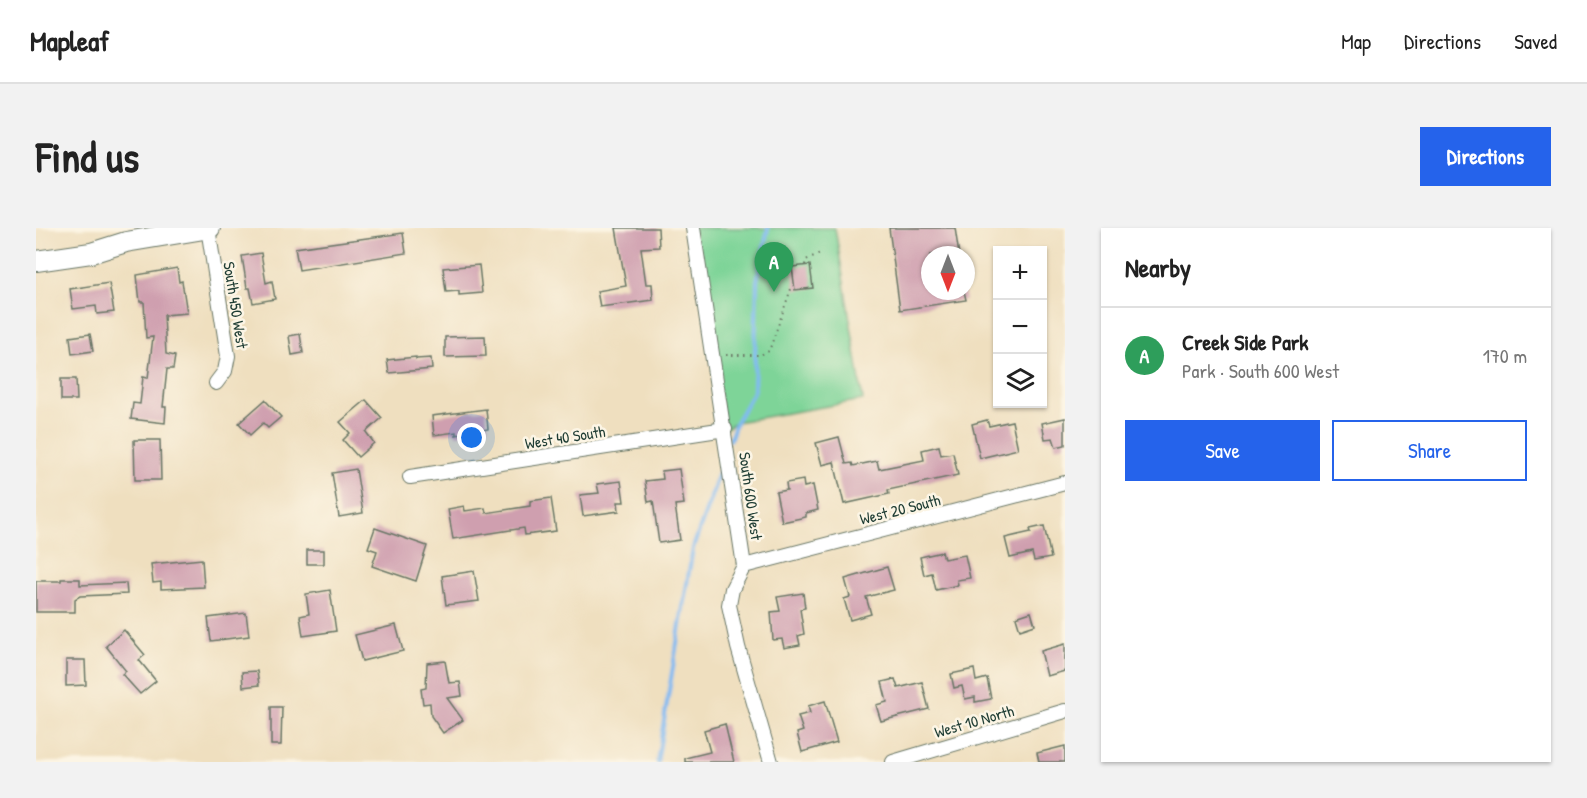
<!DOCTYPE html>
<html lang="en">
<head>
<meta charset="utf-8">
<style>
	:root { --surface:#fff; --page:#f2f2f2; --text:#222; --muted:#767676; --line:#e0e0e0; --accent:#2563eb }
	body { margin:0; font-family:"Patrick Hand",sans-serif; background:var(--page); color:var(--text) }
	.controls { position:absolute; right:18px; top:18px; display:grid; overflow:hidden; border-radius:0px; box-shadow:0 2px 4px #0004 }
	.controls button { width:54px; height:54px; display:grid; place-items:center; padding:0; border:0; border-bottom:2px solid var(--line); background:var(--surface); color:var(--text); font:30px sans-serif }
	.compass { position:absolute; left:885px; top:18px; width:54px; height:54px; border-radius:50%; background:var(--surface); box-shadow:0 2px 4px #0004; rotate:180deg }
	.you { position:absolute; left:436px; top:210px; width:21px; height:21px; margin:-15px; border:4px solid #fff; border-radius:50%; background:#1a73e8; box-shadow:0 0 0 9px #1a73e833 }
	.badge { display:grid; place-items:center; width:39px; height:39px; border-radius:50%; background:var(--accent); color:#fff; font-size:20px; font-weight:700 }
	.pin { position:absolute; translate:-50% -50px; filter:drop-shadow(0 2px 3px #0008) }
	.pin::after { content:''; position:absolute; top:32px; width:21px; height:18px; background:inherit; clip-path:polygon(0 0,100% 0,50% 100%) }
	.list { margin:0; padding:0; list-style:none }
	h2 { display:flex; justify-content:space-between; align-items:center; height:78px; margin:0; padding:0 24px; font-size:26px }
	h2 small { font-size:20px; font-weight:400; color:var(--muted) }
	.list li { display:grid; grid-template-columns:39px 1fr auto; gap:18px; align-items:center; box-sizing:border-box; height:96px; padding:0 24px; border-top:2px solid var(--line) }
	.list b { display:block; font-size:22px; white-space:nowrap }
	.list p { margin:0; font-size:20px; white-space:nowrap; color:var(--muted) }
	.list em { font-size:20px; font-style:normal; color:var(--muted) }
	.actions { display:flex; gap:12px; padding:18px 24px }
	.actions a { flex:1; padding:14px 0; border:2px solid var(--accent); border-radius:0px; text-align:center; font-size:21px; color:var(--accent) }
	.actions .main { background:var(--accent); color:#fff }
	.icon { flex:none; width:33px; height:33px; fill:none; stroke:currentColor; stroke-width:2; stroke-linecap:round; stroke-linejoin:round }
	.map { position:relative; flex:none; width:1029px; height:534px; overflow:hidden; border-radius:0px }
	header { display:flex; align-items:center; gap:36px; box-sizing:border-box; height:84px; padding:0 30px; background:var(--surface); border-bottom:2px solid var(--line) }
	header strong { font-size:28px }
	nav { display:flex; gap:33px; margin-inline-start:auto; font-size:21px }
	.intro { display:flex; align-items:center; justify-content:space-between; box-sizing:border-box; height:144px; padding:0 36px }
	h1 { margin:0; font-size:42px }
	.button { padding:15px 27px; border-radius:0px; background:var(--accent); color:#fff; font-size:21px; font-weight:700 }
	main { display:flex; gap:36px; padding:0 36px }
	aside { flex:1; background:var(--surface); border-radius:0px; box-shadow:0 2px 4px #0004 }
	.map>svg:first-child { display:block }
</style>
</head>
<body>
<header>
<strong>Mapleaf</strong>
<nav><a>Map</a><a>Directions</a><a>Saved</a></nav>
</header>
<div class="intro"><h1>Find us</h1><a class="button">Directions</a></div>
<main>
<div class="map">
<svg width="1029" height="534" viewBox="0 0 1029 534">
	<rect width="100%" height="100%" fill="#fcf5e5"/>
	<filter id="ink" filterUnits="userSpaceOnUse"><feTurbulence type="fractalNoise" baseFrequency=".0167" numOctaves="2"/><feDisplacementMap in="SourceGraphic" scale="12" xChannelSelector="R" yChannelSelector="G"/><feConvolveMatrix kernelMatrix="1 2 1 2 8 2 1 2 1" color-interpolation-filters="sRGB"/></filter>
	<filter id="wash" filterUnits="userSpaceOnUse"><feTurbulence type="fractalNoise" baseFrequency=".008" numOctaves="4" result="noise"/><feDisplacementMap in="SourceGraphic" scale="24" xChannelSelector="R" yChannelSelector="G"/><feGaussianBlur stdDeviation="1.35" result="paint"/><feColorMatrix in="noise" values="0 0 0 0 0 0 0 0 0 0 0 0 0 0 0 0 0 1.4 0 .05"/><feComposite in="paint" operator="in"/></filter>
	<g filter="url(#wash)">
		<rect width="100%" height="100%" fill="#efdfbf"/>
		<polygon fill="#7ed498" stroke="#4e8866" stroke-width="1.5" points="657,0 799,0 827,172 700,194 689,201"/>
		<g fill="none" stroke-linecap="round" stroke-linejoin="round">
			<g stroke="#81baf2" stroke-width="4">
				<polyline points="694,212 700,194 718,163 721,53 732,0"/>
				<polyline points="621,534 657,320 687,234"/>
			</g>
		</g>
		<g id="blocks">
			<g fill="#cf9faf">
				<polygon points="580,0 622,0 623,19 605,20 610,56 616,56 617,72 564,79 561,63 590,58"/>
				<polygon points="853,0 919,0 923,27 894,27 894,63 928,63 930,72 864,82"/>
				<polygon points="367,5 370,25 263,42 259,20"/>
				<polygon points="225,25 230,55 236,53 239,71 217,75 214,60 211,60 206,28"/>
				<polygon points="443,37 446,65 423,67 423,63 410,64 407,40"/>
				<polygon points="774,37 777,60 759,62 756,39"/>
				<polygon points="141,40 143,54 146,53 151,85 128,87 130,126 139,128 137,141 131,141 127,179 130,179 129,195 95,191 97,175 104,176 107,149 112,150 117,109 110,110 108,74 104,74 101,47"/>
				<polygon points="73,55 78,84 61,86 60,78 37,81 34,61"/>
				<polygon points="54,106 57,123 36,126 34,109"/>
				<polygon points="264,106 267,125 256,127 253,108"/>
				<polygon points="449,108 450,128 409,129 409,109"/>
				<polygon points="380,129 380,131 395,130 396,141 353,145 351,132"/>
				<polygon points="25,151 40,151 41,172 25,172"/>
				<polygon points="229,172 245,189 232,200 227,195 214,207 203,195"/>
				<polygon points="330,172 346,190 330,204 338,215 322,229 307,212 314,205 304,194"/>
				<polygon points="450,181 452,201 420,207 420,204 398,207 396,188"/>
				<polygon points="1029,190 1029,217 1020,219 1017,210 1009,211 1006,195"/>
				<polygon points="951,192 953,198 976,193 982,221 944,230 936,196"/>
				<polygon points="803,209 810,236 816,235 817,238 841,233 843,241 888,232 886,222 903,218 905,227 917,225 922,247 852,262 853,266 808,276 798,234 786,237 780,215"/>
				<polygon points="98,212 124,212 125,252 99,252"/>
				<polygon points="320,241 327,285 303,289 296,245"/>
				<polygon points="643,241 648,276 639,277 644,312 623,315 617,273 612,274 609,253 627,251 626,243"/>
				<polygon points="767,252 768,259 777,257 782,282 770,285 770,289 746,294 740,264 751,262 750,255"/>
				<polygon points="585,253 588,274 582,274 583,283 547,288 544,267 563,265 561,256"/>
				<polygon points="515,270 520,303 489,307 488,300 417,311 412,281 428,278 429,283 449,280 450,285 494,278 494,273"/>
				<polygon points="1008,298 1015,330 998,333 996,325 974,330 969,310 995,304 994,301"/>
				<polygon points="339,300 391,318 380,353 336,338 341,323 332,320"/>
				<rect x="271" y="322" width="17" height="14"/>
				<polygon points="906,324 908,331 929,327 934,350 921,352 922,357 900,362 896,345 888,347 884,329"/>
				<polygon points="166,331 168,359 125,361 125,354 117,355 115,336"/>
				<polygon points="851,339 858,362 830,369 835,386 814,392 808,371 814,369 809,351"/>
				<polygon points="438,343 443,373 410,377 406,348"/>
				<polygon points="25,351 44,351 44,357 90,355 91,366 44,368 39,371 39,384 0,384 0,353 25,353"/>
				<polygon points="294,362 300,403 267,408 264,388 273,386 270,366"/>
				<polygon points="767,365 769,380 764,381 768,406 762,408 764,417 748,420 746,411 737,412 735,384 744,383 741,369"/>
				<polygon points="995,384 999,397 984,402 980,389"/>
				<polygon points="210,385 213,408 175,413 172,390"/>
				<polygon points="360,397 367,423 326,433 319,407"/>
				<polygon points="88,402 109,427 103,432 120,453 104,466 86,446 90,443 70,418"/>
				<polygon points="1029,416 1029,443 1011,448 1005,423"/>
				<polygon points="30,432 49,432 50,457 30,458"/>
				<polygon points="409,433 413,455 424,454 426,468 411,470 427,492 407,505 395,488 394,475 387,476 385,461 390,460 391,435"/>
				<polygon points="938,441 940,453 951,450 955,471 939,474 939,469 929,471 926,458 918,460 915,446"/>
				<polygon points="221,443 223,457 207,459 206,444"/>
				<polygon points="859,451 862,460 886,454 893,481 845,493 840,477 851,474 846,454"/>
				<polygon points="789,473 801,514 766,524 761,505 767,503 762,488 774,485 772,478"/>
				<polygon points="235,479 246,479 245,517 235,517"/>
				<polygon points="689,496 698,534 649,534 649,530 674,524 668,502"/>
				<polygon points="1029,518 1029,534 1003,534 1001,525"/>
			</g>
		</g>
	</g>
	<g filter="url(#ink)">
		<use href="#blocks" fill-opacity="0" stroke="#687665" stroke-width="1.5"/>
		<g fill="none" stroke-linecap="round" stroke-linejoin="round">
			<defs>
				<g id="street">
					<polyline points="172,0 192,128 189,143 180,155"/>
					<polyline points="657,0 708,338 696,361 693,377 702,419 735,534"/>
					<polyline points="374,249 689,201"/>
					<polyline points="708,338 1029,255"/>
					<polyline points="857,534 1029,483"/>
				</g>
				<polyline id="secondary" points="0,33 55,25 90,14 174,0"/>
			</defs>
			<use href="#street" stroke="#687665" stroke-width="16"/>
			<use href="#secondary" stroke="#687665" stroke-width="22"/>
			<g stroke="#687665" stroke-width="2" stroke-dasharray="1.5 4.5" stroke-linecap="butt">
				<polyline points="769,37 770,32 784,25"/>
				<polyline points="690,127 724,127 733,123 755,61 758,58"/>
			</g>
			<use href="#street" stroke="#fff" stroke-width="14"/>
			<use href="#secondary" stroke="#fff" stroke-width="20"/>
		</g>
	</g>
	<g text-anchor="middle" dominant-baseline="central" stroke-width="5" stroke-linejoin="round" paint-order="stroke">
		<g font-size="16" fill="#1f3d34" stroke="#fcf5e5">
			<text transform="translate(200 77) rotate(81)">South 450 West</text>
			<text transform="translate(529 209) rotate(-9)">West 40 South</text>
			<text transform="translate(715 268) rotate(82)">South 600 West</text>
			<text transform="translate(864 281) rotate(-14)">West 20 South</text>
			<text transform="translate(938 493) rotate(-16)">West 10 North</text>
		</g>
	</g>
</svg>
<div class="controls">
<button>+</button>
<button>−</button>
<button><svg class="icon" aria-label="layers" viewBox="0 0 24 24"><path d="M12 4l9 5-9 5-9-5zM3 14l9 5 9-5"/></svg></button>
</div>
<svg class="compass" viewBox="-18 -18 36 36"><path d="M0-13l5 13h-10z" fill="#e53935"/><path d="M0 13l5-13h-10z" fill="#767676"/></svg>
<div class="you"></div>
<div class="pin badge" style="left:738px;top:64px;background:#2e9e5b">A</div>
</div>
<aside>
<h2>Nearby<small></small></h2>
<ul class="list">
<li><span class="badge" style="background:#2e9e5b">A</span><div><b>Creek Side Park</b><p>Park · South 600 West</p></div><em>170 m</em></li>
</ul>
<div class="actions"><a class="main">Save</a><a>Share</a></div>
</aside>
</main>
</body>
</html>
